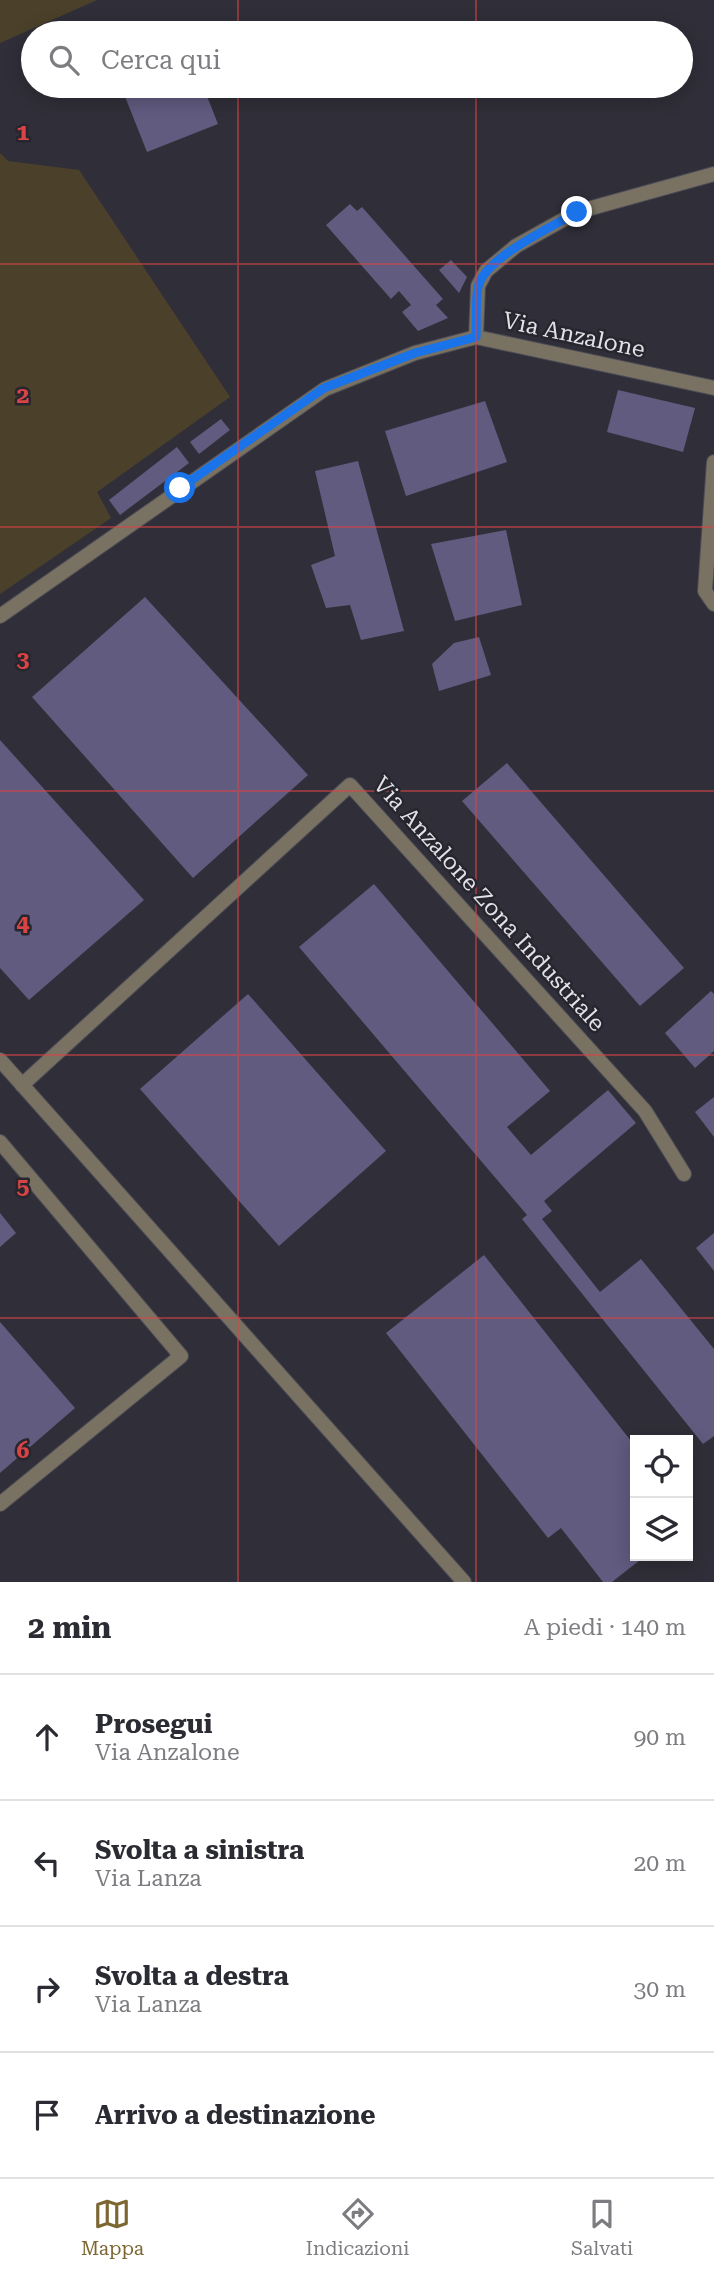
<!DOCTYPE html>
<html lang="it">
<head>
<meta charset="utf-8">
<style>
	:root { --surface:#fff; --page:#f2f2f3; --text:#2b2b33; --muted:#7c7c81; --line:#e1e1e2; --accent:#7c6733 }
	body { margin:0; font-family:"Roboto Serif",serif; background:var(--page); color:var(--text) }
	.controls { position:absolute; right:21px; bottom:21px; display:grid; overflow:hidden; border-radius:0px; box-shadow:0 4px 18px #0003 }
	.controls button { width:63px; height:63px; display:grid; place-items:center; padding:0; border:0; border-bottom:2px solid var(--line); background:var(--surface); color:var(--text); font:35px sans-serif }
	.stop { position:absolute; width:21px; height:21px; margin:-16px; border:5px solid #1a73e8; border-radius:50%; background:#fff }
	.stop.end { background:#1a73e8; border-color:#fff; box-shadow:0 2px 7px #0008 }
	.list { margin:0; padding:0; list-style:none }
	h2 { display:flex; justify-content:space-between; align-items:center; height:91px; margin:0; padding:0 28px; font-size:30px }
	h2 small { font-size:23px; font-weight:400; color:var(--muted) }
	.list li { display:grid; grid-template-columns:46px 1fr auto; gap:21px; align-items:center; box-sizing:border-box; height:126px; padding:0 28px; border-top:2px solid var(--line) }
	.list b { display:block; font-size:26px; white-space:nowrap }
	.list p { margin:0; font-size:23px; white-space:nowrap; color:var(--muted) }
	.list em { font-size:23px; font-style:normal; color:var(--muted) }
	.icon { flex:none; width:38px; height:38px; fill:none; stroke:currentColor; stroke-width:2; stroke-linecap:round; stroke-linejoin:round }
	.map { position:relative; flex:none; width:714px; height:1582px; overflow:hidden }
	.search { position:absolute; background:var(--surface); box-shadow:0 4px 18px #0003; left:21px; right:21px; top:21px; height:77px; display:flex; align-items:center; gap:18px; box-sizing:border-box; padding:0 24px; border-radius:38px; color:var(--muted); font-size:26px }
	.sheet { height:595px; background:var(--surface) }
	nav { display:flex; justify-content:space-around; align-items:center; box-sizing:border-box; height:98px; border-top:2px solid var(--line); background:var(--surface); font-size:19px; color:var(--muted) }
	nav a { display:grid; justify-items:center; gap:4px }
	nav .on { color:var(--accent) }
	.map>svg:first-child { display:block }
</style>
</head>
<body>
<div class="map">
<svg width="714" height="1582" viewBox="0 0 714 1582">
	<rect width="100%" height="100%" fill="#302f39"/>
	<g fill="#4b412a">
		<polygon points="0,0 97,0 0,43"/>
		<polygon points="0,153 8,161 79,170 230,397 97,492 111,518 0,594"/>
	</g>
	<g fill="#605b7f">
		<polygon points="145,86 203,86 218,124 147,152 124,94"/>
		<polygon points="350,204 357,211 362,207 443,299 436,305 448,318 418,331 402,312 411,305 399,291 391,299 326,225"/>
		<polygon points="451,260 467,277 459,293 439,270"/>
		<polygon points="618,390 695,408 683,452 607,432"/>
		<polygon points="485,401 507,462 406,496 385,431"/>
		<polygon points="221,419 230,430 199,454 190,442"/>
		<polygon points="177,447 189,463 120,515 109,500"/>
		<polygon points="358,461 404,631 361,640 350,605 326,608 311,565 335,556 315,471"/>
		<polygon points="506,530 522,605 455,621 431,544"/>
		<polygon points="145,597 308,775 193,878 32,697"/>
		<polygon points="479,637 491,675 439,691 432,664 454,643"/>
		<polygon points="0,740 144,900 29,1000 0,968"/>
		<polygon points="507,763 684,968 640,1006 462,801"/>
		<polygon points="374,884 550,1091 507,1127 531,1155 608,1090 636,1123 544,1201 552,1211 542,1219 600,1292 641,1259 714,1349 714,1436 703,1444 522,1219 527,1215 299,947"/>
		<polygon points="711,991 714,994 714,1051 695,1068 665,1033"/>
		<polygon points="248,994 386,1151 279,1246 140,1089"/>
		<polygon points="714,1097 714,1137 695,1112"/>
		<polygon points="0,1213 16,1233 0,1247"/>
		<polygon points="714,1233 714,1271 696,1248"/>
		<polygon points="484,1255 635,1446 635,1556 645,1556 612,1582 603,1582 561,1528 548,1538 386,1333"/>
		<polygon points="0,1322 75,1408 0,1473"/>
	</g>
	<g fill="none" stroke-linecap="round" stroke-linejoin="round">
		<defs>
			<g id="lane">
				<polyline points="714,462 705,591 714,604"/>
				<polyline points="0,1142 181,1356 0,1504"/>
			</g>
			<g id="street">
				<polyline points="476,337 478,286 486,271 516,246 577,212 714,174"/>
				<polyline points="0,616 325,389 415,353 476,337 714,388"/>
				<polyline points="0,1060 464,1582"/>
				<polyline points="22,1085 350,785 645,1111 684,1174"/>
			</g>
		</defs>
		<use href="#lane" stroke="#4c4b55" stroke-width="16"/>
		<use href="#street" stroke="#4c4b55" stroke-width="16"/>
		<use href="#lane" stroke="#797262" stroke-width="14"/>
		<use href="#street" stroke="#797262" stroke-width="14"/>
	</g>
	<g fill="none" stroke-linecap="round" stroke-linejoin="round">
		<path stroke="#1a73e8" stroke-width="9" d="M 180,488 L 324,388 L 415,353 L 476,337 C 477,321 475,303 478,287 C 484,258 552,227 577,212"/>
	</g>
	<path fill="none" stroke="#d84445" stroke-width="2" stroke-opacity="0.55" d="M 238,0 L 238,33M 476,0 L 476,33M 238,86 L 238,1582M 476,86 L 476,1582M 0,264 L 714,264M 0,527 L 714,527M 0,791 L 714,791M 0,1055 L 714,1055M 0,1318 L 714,1318"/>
	<g text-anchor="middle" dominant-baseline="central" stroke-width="5" stroke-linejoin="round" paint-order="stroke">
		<g font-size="23" fill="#e1e1e7" stroke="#27262e">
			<text transform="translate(574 335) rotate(12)">Via Anzalone</text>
			<text transform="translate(489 904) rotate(48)">Via Anzalone Zona Industriale</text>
		</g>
	</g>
	<g font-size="23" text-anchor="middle" font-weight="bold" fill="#d84445" stroke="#27262e" stroke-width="5" stroke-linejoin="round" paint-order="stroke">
		<text x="23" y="140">1</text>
		<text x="23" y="403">2</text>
		<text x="23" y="667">3</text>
		<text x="23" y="931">4</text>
		<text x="23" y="1194">5</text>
		<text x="23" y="1458">6</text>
	</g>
</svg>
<div class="controls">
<button><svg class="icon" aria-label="locate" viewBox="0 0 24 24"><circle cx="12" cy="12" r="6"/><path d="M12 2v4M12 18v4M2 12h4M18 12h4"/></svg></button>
<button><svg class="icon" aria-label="layers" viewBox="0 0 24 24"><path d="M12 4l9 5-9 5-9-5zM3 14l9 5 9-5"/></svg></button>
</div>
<div class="stop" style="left:180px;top:488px"></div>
<div class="stop end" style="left:577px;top:212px"></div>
<div class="search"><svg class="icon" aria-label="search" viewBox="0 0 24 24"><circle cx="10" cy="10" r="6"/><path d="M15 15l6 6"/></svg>Cerca qui</div>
</div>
<section class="sheet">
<h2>2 min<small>A piedi · 140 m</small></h2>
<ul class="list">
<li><svg class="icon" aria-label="ahead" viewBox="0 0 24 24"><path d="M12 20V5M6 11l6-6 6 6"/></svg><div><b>Prosegui</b><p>Via Anzalone</p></div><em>90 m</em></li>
<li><svg class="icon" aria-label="left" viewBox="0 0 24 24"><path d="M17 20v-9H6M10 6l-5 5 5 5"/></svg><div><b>Svolta a sinistra</b><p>Via Lanza</p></div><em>20 m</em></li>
<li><svg class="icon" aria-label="right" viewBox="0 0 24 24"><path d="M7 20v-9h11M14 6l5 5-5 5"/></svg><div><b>Svolta a destra</b><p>Via Lanza</p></div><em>30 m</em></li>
<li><svg class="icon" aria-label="arrive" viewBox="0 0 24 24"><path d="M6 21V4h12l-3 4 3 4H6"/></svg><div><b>Arrivo a destinazione</b></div></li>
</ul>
</section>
<nav>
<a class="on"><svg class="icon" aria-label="map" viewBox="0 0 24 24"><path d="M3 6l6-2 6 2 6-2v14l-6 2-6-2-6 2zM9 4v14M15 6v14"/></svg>Mappa</a>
<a><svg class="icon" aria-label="directions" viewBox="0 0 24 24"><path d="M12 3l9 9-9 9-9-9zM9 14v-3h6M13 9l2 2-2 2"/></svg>Indicazioni</a>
<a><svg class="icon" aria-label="saved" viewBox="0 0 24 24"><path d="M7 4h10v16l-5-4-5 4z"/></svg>Salvati</a>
</nav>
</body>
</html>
